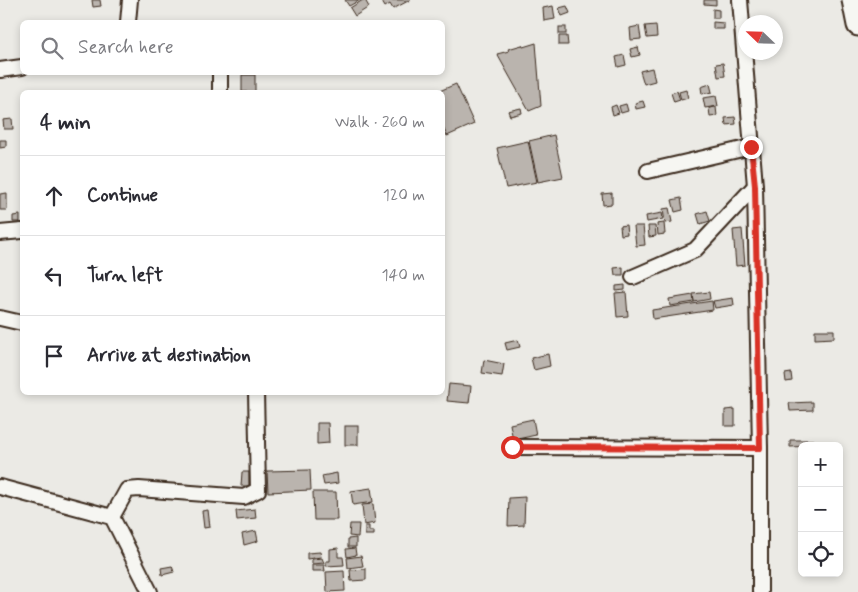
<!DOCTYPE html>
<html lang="en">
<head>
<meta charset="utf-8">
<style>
	:root { --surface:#fff; --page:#f2f2f3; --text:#2b2b33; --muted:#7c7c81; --line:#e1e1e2 }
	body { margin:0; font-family:Mynerve,sans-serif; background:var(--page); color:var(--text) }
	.controls { position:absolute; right:15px; bottom:15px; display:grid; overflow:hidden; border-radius:8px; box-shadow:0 2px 8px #0003 }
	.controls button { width:45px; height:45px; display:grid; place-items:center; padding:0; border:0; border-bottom:1px solid var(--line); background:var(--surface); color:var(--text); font:25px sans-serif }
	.compass { position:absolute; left:738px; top:15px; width:45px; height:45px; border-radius:50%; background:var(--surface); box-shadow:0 2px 8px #0003; rotate:293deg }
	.stop { position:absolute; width:15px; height:15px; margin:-11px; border:4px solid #d93025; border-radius:50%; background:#fff }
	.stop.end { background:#d93025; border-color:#fff; box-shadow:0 1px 5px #0008 }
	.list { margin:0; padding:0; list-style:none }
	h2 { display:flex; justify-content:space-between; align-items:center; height:65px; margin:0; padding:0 20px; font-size:21px }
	h2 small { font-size:16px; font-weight:400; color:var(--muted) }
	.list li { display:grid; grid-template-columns:32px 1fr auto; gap:15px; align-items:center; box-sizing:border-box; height:80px; padding:0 20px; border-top:1px solid var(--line) }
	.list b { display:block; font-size:19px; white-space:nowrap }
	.list em { font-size:16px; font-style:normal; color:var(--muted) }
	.icon { flex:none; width:28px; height:28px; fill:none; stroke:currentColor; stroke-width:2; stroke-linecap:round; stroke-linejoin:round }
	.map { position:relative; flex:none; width:858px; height:592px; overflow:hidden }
	.search { position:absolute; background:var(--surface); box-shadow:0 2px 8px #0003; left:20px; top:20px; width:425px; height:55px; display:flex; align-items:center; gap:12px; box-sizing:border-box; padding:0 18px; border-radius:8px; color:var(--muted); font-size:19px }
	.panel { position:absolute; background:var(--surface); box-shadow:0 2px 8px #0003; left:20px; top:90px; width:425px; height:305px; border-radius:8px }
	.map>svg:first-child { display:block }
</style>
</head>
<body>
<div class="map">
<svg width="858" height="592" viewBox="0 0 858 592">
	<rect width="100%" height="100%" fill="#ebeae5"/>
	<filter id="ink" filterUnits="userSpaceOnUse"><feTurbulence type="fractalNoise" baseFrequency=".02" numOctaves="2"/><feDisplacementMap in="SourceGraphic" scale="10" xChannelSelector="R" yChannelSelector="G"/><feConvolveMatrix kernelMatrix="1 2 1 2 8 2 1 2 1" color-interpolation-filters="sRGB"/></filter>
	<g filter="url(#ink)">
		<g fill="#bab4ae" stroke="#3b2a1e">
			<polygon points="92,0 100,0 101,6 93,7"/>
			<polygon points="345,0 360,0 349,6"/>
			<polygon points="363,0 365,0 369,7 355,16 350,8"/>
			<polygon points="381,0 410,0 393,9 390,4 385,7"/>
			<polygon points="704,0 716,0 716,5 704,4"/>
			<polygon points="553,6 555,19 544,21 543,8"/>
			<polygon points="567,6 570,13 562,16 559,8"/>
			<polygon points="713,9 719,10 719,18 713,18"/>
			<polygon points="713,22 724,23 724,29 713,29"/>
			<polygon points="656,25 657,37 647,38 645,26"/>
			<polygon points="639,26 641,39 631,40 630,28"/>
			<rect x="559" y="27" width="7" height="7"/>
			<polygon points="559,36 567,36 568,45 559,45"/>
			<polygon points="536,43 541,106 529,111 497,54 509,51 508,49 522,45 523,47"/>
			<polygon points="638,47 640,55 632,57 630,49"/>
			<polygon points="624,55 626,65 618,67 616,57"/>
			<polygon points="723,63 725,76 718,77 716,64"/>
			<polygon points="652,68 655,81 644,84 640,71"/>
			<rect x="242" y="75" width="13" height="17"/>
			<polygon points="456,84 474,124 447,136 442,125 442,92 437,92"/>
			<polygon points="710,84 712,92 702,94 701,87"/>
			<polygon points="686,90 688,98 681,100 679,92"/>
			<polygon points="677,91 680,100 674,102 671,93"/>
			<polygon points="716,96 718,106 705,108 703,98"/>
			<polygon points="643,101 645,107 636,109 635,103"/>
			<polygon points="626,104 628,111 621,113 619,106"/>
			<polygon points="616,105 619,113 613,115 611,107"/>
			<polygon points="716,107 717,116 710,117 709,108"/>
			<polygon points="521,108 522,113 510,116 508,111"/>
			<polygon points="735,117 736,124 726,125 725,118"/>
			<polygon points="12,119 13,129 4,129 3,120"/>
			<polygon points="554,135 563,177 538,182 529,141"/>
			<polygon points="0,140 6,140 6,147 0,148"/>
			<polygon points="528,141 537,182 506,188 497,148"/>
			<polygon points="7,193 7,210 0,210 0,194"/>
			<polygon points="612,193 612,204 603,205 602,194"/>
			<polygon points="681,198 683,210 675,212 672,200"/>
			<polygon points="669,208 672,222 665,223 663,209"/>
			<polygon points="707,211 710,221 700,224 697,214"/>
			<polygon points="662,213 663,219 647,222 646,216"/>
			<polygon points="20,215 20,222 13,222 13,216"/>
			<polygon points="664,223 665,234 658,235 657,224"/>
			<polygon points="626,225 627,234 621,235 620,226"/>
			<polygon points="634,226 643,226 645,245 636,246"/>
			<polygon points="648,226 655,226 656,236 649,237"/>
			<polygon points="742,229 745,265 736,266 733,230"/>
			<polygon points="623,267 623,275 615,275 614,268"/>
			<polygon points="625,285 625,290 616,291 616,286"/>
			<polygon points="626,292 628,316 617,317 615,293"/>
			<polygon points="709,292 710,299 694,302 693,294"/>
			<polygon points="693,295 694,302 670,306 669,299"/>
			<polygon points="733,298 734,305 715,308 713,301"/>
			<polygon points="712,301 713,310 653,319 652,310"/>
			<polygon points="815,330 834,330 834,338 815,339"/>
			<polygon points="518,340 520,347 507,350 505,343"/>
			<polygon points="548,354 550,366 534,370 531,358"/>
			<polygon points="484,360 504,364 502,376 482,373"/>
			<polygon points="791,373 792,381 786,382 785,374"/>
			<polygon points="449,384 471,386 469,403 447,401"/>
			<polygon points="813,402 813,410 790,411 789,403"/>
			<polygon points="735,409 735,426 725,426 725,410"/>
			<polygon points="533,419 536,435 513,440 510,424"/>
			<polygon points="317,423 328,423 329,443 317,444"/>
			<rect x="345" y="426" width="13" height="19"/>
			<polygon points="790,440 813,440 813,446 790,447"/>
			<polygon points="310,470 311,490 268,492 267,471"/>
			<polygon points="242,472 249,472 249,486 241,486"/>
			<polygon points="337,473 338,483 324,485 322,476"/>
			<polygon points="371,488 373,502 353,505 351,491"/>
			<polygon points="313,492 336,492 337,520 314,520"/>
			<polygon points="525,497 524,525 508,526 509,498"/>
			<polygon points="373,504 375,523 364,525 362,505"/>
			<polygon points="255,509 256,518 237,520 236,511"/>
			<polygon points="208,510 210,527 204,528 202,511"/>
			<polygon points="350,524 359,524 358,537 349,536"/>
			<polygon points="365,526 369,526 369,531 374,531 374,535 365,535"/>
			<polygon points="256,531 258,541 244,545 242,534"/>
			<polygon points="356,538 356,547 348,547 348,539"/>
			<polygon points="338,548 338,557 343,557 344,565 326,566 326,561 330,561 330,549"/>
			<polygon points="355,548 356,555 347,557 346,549"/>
			<polygon points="320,552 321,557 307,559 307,553"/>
			<polygon points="361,556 363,566 348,568 347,558"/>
			<polygon points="322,558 324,563 312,564 312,559"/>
			<polygon points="312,565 324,565 325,571 312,571"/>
			<polygon points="172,566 174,572 162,575 161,568"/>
			<polygon points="366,569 366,580 351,581 350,570"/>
			<polygon points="344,571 345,591 327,592 326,572"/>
		</g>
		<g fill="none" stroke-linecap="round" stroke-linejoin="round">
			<defs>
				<g id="minor">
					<polyline points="740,0 755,186 760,448 760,592"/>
					<polyline points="128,22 130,0"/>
					<polyline points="0,70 22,67"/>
					<polyline points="220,72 220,92"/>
					<polyline points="648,171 751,147"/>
					<polyline points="0,233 22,231"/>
					<polyline points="633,277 695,250 755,186"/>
					<polyline points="0,318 22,323"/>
					<polyline points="513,447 760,448"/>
					<polyline points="0,487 112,517 150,592"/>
					<polyline points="112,517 127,490 139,489 244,497 258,490 256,392"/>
				</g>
				<polyline id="highway" points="853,0 858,25"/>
			</defs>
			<use href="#minor" stroke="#3b2a1e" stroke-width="18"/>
			<use href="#highway" stroke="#3b2a1e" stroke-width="25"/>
			<use href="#minor" stroke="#f6f6f2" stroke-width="14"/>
			<use href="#highway" stroke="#f6f6f2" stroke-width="21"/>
		</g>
	</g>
	<g fill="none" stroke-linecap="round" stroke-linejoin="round" filter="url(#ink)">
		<polyline stroke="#d93025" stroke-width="6" points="512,447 760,448 755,186 751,147"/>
	</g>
</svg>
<div class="controls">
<button>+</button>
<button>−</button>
<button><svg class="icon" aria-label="locate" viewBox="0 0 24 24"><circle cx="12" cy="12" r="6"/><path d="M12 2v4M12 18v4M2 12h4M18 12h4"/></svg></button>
</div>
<svg class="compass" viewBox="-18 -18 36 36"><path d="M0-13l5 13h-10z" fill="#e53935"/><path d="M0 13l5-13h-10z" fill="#7c7c81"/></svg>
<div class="stop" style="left:512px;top:447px"></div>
<div class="stop end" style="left:751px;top:147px"></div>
<div class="search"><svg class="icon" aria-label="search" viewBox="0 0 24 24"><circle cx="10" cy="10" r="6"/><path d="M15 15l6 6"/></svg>Search here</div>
<section class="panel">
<h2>4 min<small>Walk · 260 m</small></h2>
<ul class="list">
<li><svg class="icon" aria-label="ahead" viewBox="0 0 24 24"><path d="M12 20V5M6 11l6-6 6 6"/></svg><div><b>Continue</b></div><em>120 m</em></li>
<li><svg class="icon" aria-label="left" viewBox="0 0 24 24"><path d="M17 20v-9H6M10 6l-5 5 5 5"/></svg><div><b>Turn left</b></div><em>140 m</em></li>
<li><svg class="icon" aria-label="arrive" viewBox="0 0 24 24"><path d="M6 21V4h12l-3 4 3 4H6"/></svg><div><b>Arrive at destination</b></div></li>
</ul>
</section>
</div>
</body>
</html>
